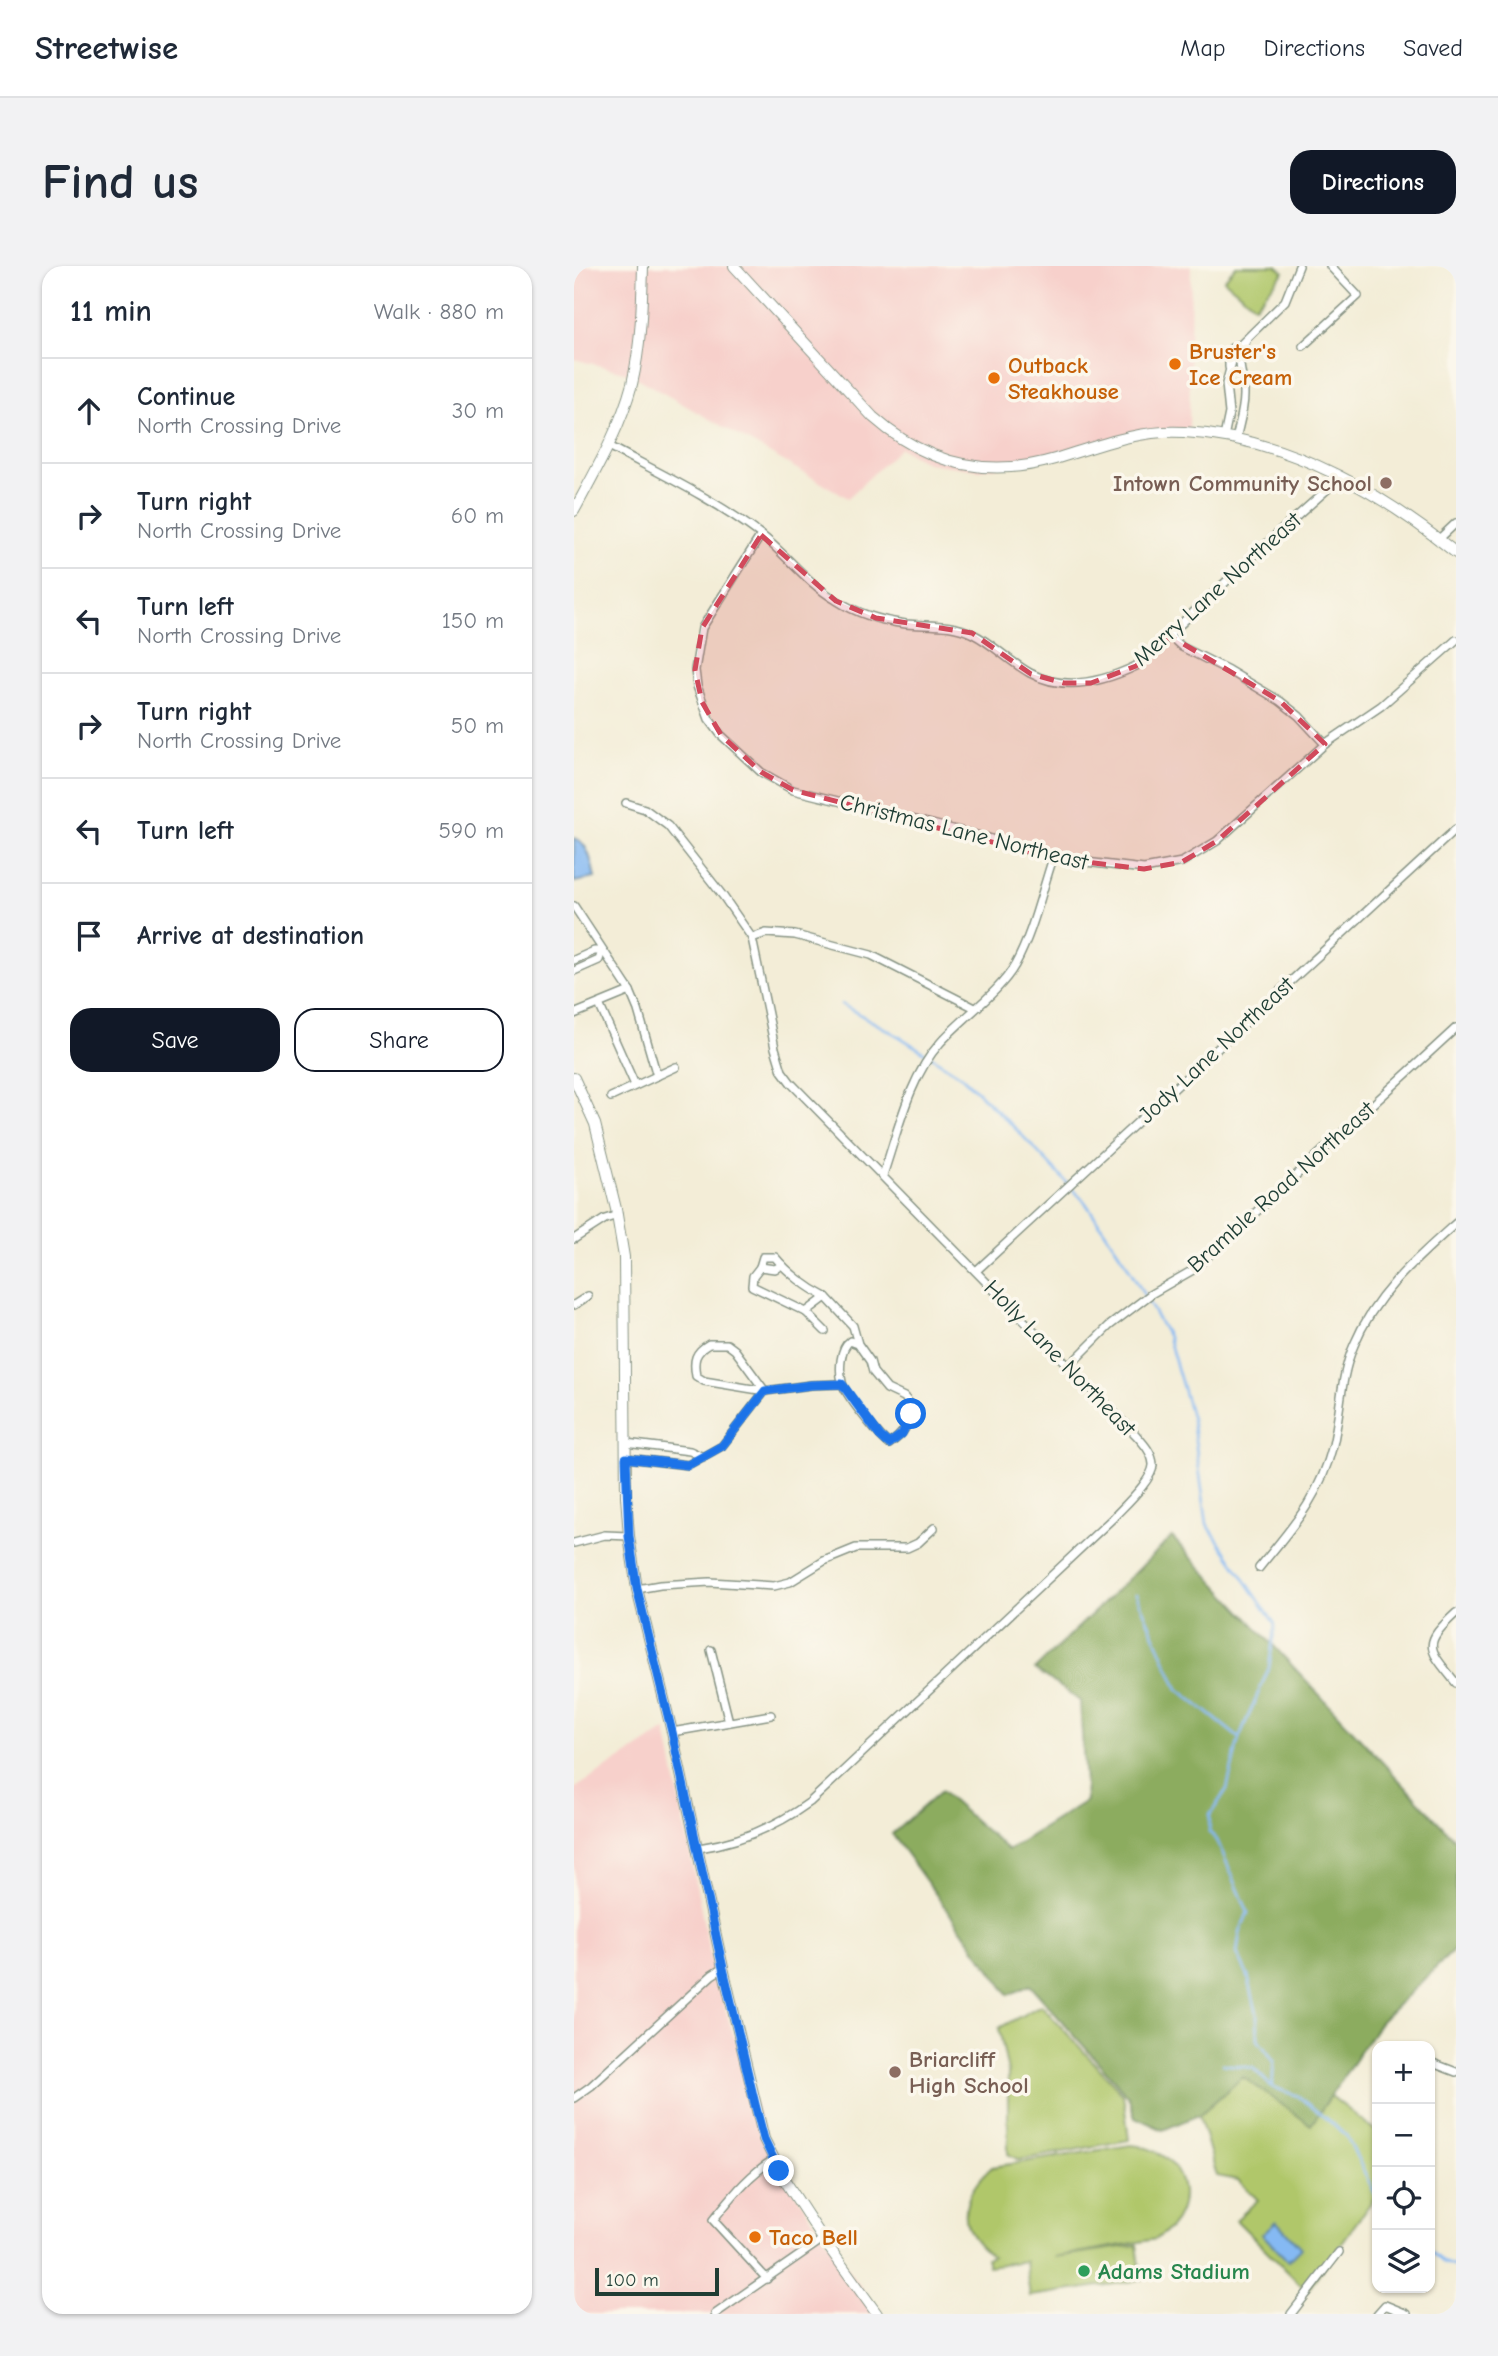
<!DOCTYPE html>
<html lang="en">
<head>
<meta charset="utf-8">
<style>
	:root { --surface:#fff; --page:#f2f2f3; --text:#1f2937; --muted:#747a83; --line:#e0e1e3; --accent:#111827 }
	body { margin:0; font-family:"Comic Neue",sans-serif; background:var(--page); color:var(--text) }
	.controls { position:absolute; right:21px; bottom:21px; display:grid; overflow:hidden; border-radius:14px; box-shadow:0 2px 5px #0004 }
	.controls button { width:63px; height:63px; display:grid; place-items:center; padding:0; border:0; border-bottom:2px solid var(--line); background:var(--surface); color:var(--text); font:35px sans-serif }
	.scale { position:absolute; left:21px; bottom:18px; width:124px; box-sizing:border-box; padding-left:7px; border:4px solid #1f3d34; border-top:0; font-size:19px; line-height:24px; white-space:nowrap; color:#1f3d34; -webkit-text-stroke:5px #fbf7ec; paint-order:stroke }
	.stop { position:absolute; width:21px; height:21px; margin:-16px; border:5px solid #1a73e8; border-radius:50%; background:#fff }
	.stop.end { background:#1a73e8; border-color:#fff; box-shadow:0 2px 7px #0008 }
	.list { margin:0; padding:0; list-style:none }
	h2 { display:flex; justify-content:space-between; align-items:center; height:91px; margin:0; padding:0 28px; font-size:30px }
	h2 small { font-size:23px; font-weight:400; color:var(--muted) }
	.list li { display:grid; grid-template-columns:46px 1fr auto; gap:21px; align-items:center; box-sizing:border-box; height:105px; padding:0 28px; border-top:2px solid var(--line) }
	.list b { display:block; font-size:26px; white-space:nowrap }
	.list p { margin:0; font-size:23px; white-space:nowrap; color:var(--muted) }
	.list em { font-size:23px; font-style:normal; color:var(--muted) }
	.actions { display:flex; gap:14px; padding:21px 28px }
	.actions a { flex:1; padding:16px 0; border:2px solid var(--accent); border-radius:21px; text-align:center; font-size:24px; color:var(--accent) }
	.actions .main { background:var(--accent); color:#fff }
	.icon { flex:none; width:38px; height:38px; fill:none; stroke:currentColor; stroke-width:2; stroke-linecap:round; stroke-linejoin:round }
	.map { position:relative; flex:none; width:882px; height:2048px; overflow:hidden; border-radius:21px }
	header { display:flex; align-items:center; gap:42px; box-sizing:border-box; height:98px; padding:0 35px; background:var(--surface); border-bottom:2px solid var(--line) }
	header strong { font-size:33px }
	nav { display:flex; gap:38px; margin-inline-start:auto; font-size:24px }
	.intro { display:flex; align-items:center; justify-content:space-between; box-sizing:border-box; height:168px; padding:0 42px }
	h1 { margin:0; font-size:49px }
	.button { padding:18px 32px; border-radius:21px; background:var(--accent); color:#fff; font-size:24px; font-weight:700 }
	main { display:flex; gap:42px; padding:0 42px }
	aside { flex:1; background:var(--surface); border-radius:21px; box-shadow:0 2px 5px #0004 }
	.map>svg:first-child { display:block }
</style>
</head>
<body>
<header>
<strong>Streetwise</strong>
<nav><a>Map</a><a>Directions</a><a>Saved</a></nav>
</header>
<div class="intro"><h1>Find us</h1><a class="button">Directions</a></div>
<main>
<aside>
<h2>11 min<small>Walk · 880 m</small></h2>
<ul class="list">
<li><svg class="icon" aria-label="ahead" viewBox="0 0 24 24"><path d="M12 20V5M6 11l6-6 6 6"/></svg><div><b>Continue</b><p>North Crossing Drive</p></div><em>30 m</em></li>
<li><svg class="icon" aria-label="right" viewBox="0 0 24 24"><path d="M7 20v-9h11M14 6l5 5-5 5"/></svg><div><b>Turn right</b><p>North Crossing Drive</p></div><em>60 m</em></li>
<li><svg class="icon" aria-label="left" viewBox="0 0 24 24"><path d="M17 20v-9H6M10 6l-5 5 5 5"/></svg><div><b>Turn left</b><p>North Crossing Drive</p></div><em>150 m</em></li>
<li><svg class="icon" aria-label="right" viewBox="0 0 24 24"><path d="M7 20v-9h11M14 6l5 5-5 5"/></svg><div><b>Turn right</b><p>North Crossing Drive</p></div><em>50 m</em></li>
<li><svg class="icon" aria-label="left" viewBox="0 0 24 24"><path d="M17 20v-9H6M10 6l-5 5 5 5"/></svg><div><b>Turn left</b></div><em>590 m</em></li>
<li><svg class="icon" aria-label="arrive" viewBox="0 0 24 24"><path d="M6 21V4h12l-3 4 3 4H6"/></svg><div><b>Arrive at destination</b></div></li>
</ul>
<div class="actions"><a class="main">Save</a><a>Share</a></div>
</aside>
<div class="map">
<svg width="882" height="2048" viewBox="0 0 882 2048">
	<rect width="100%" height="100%" fill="#fbf7ec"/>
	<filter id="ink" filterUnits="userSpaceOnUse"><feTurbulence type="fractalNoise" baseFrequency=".0143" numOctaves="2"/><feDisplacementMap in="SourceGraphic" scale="14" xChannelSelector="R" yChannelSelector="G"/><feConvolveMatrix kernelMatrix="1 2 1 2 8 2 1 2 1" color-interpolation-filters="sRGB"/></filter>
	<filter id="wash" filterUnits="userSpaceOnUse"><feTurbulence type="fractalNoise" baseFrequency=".00686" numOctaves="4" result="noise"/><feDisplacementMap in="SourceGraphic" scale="28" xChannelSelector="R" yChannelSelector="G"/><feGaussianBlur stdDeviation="1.57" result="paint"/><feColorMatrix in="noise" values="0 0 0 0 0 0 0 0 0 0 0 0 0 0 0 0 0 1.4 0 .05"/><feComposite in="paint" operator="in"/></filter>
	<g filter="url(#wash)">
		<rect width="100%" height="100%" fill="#f3edd7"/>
		<g fill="#f7d0cb">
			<polygon points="0,0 617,0 615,168 544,172 511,186 405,204 354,197 326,182 274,232 54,107 0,93"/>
			<polygon points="92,1464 139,1705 196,1882 227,1936 306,2048 0,2048 0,1523"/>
		</g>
		<g fill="#b0c76b" stroke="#688250" stroke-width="2">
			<polygon points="662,0 702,0 710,6 681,40 650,14"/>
			<polygon points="467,1739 549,1828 555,1874 445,1894 434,1888 434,1806 425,1762"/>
			<polygon points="669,1811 737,1858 757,1830 803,1866 803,1928 733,2025 662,1954 684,1934 664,1914 643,1910 625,1849"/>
			<path d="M 557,1879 C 611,1883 629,1944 582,1973 L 480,1991 L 563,1979 L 568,2014 L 456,2030 L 451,1995 L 414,2000 L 412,1992 L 418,1990 C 380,1962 386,1930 418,1901 Z"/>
		</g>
		<polygon fill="#8cac5f" stroke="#56744a" stroke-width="2" points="598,1271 882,1575 882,1682 807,1755 737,1859 669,1811 625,1849 589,1864 561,1851 554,1830 456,1719 435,1729 318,1568 367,1525 434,1584 512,1535 506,1435 461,1403"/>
		<g fill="#85b9f3" stroke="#527b94" stroke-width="2">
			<path d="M 0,572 C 15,577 18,598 21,612 L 0,616 Z"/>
			<polygon points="702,1955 727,1982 714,1995 688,1968"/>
		</g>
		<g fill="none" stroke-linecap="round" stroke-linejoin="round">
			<g stroke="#85b9f3" stroke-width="2.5">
				<polyline points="267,738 326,771 386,809 444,865 511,936 552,997 594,1071 618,1153 633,1258 701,1358 695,1402 665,1472 653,1523 636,1549 635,1566 643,1574 674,1646 666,1666 663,1687 674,1710 683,1748 684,1774 700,1795 698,1821 724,1830 772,1869 803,1932"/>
				<polyline points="562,1328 604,1423 665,1472"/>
				<polyline points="649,1798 679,1802 697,1820"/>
				<polyline points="856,1985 869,1996 882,2001"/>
			</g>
		</g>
	</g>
	<g filter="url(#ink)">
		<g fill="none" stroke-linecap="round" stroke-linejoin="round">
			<defs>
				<g id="street">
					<polyline points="729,80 784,30 756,0"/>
					<polyline points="655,101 655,84 662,79"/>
					<polyline points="650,171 655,147 652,118 661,84 711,35 725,0"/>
					<path d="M 662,173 C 665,159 670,144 670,129 C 671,108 659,98 672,75"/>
					<path d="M 35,180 C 85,207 140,233 186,268 C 212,288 233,317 262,334 C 282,347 308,355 332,358 C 354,360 378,357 399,368 C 419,378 436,396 456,407 C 491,426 529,416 562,400 L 703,268 L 766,212"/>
					<polyline points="187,269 128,362 121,404 123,420 135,453 147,469 187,506 219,524 411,571 479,592 570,603 608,596 643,575 751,478 807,440 882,374"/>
					<polyline points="865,273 882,257"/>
					<polyline points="596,370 608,381 654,404 706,435 725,450 751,478"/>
					<path d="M 52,537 L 71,543 L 94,560 L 149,630 L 178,672 L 201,782 L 208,805 L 217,817 L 562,1169 C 569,1177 578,1186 579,1198 C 580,1213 550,1240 539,1252 L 236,1536 C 203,1560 165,1576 125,1582"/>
					<polyline points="0,640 56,725 64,744 83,810"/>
					<polyline points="178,672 192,667 221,669 297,689 401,742"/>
					<polyline points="0,694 20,685 28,685"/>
					<polyline points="0,705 25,694 28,685"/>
					<polyline points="25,738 61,819"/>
					<polyline points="0,748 56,725"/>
					<polyline points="37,831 102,801"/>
					<path d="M 309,909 C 324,865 335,812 366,777 C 388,752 426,726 441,699 C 459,666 467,628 479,592"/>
					<polyline points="0,973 31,953 44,949"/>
					<path d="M 208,999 L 201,1003 L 186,1001 L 179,1010 L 178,1020 L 232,1046 L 252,1031 L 279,1060 L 284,1078 L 296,1095 L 299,1106 L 313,1123 L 330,1131 L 337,1139 C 337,1156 329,1169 315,1178 C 305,1170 270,1128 268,1116 C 265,1104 266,1082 276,1075 L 284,1078"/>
					<path d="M 186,1001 L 189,991 L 201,991 C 214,1007 234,1022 252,1031"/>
					<polyline points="402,1005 882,563"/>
					<polyline points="0,1039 14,1030"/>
					<polyline points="232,1046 251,1065"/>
					<path d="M 135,1078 L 153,1078 L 161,1084 L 191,1125 L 130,1115 L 122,1110 C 119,1094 121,1086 135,1078 Z"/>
					<polyline points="495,1100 535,1060 577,1028 619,1004 882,762"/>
					<polyline points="52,1177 116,1185 129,1191"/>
					<polyline points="52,1192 114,1199 148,1180 191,1125 237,1119 268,1118"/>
					<polyline points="0,1277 31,1269 55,1270"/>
					<path d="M 685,1302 C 719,1260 745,1233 759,1179 C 767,1145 766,1111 780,1079 C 801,1028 842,993 882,957"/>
					<polyline points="63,1323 86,1319 136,1316 200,1320 216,1316 250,1295 282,1282 333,1282 344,1277 360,1262"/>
					<path d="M 882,1347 C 847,1379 854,1382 882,1417"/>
					<polyline points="137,1384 155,1456"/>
					<polyline points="98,1466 197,1449"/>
					<polyline points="856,1796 882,1806"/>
					<polyline points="0,1832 17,1820 138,1709 149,1702"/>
					<path d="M 193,2013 L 139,1954 C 158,1931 173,1910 199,1894"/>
					<polyline points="141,2048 249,1973"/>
					<polyline points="717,2048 765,1986"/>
					<polyline points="803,2048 811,2039 833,2048"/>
				</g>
				<g id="secondary">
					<path d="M 160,0 L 299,151 C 352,198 412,213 481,193 C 523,180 565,163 610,166 C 710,171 805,225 882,287"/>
					<path d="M 0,245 C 22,204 46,163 58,118 C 67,80 68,39 69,0"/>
					<polyline points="0,812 21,858 42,943 50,991 52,1230 55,1270 63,1323 98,1466 149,1702 190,1873 210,1913 249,1973 303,2048"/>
				</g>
			</defs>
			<use href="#street" stroke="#899586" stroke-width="10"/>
			<use href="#secondary" stroke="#899586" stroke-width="12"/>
			<use href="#street" stroke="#fff" stroke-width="7"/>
			<use href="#secondary" stroke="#fff" stroke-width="10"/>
		</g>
	</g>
	<g fill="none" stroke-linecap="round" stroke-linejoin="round" filter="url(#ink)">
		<polyline stroke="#1a73e8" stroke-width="9" points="205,1905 190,1873 181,1838 149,1702 98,1466 63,1323 55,1270 52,1192 114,1199 148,1180 191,1125 237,1119 268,1118 306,1170 315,1178 328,1168 337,1148"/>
	</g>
	<path fill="#d1495b" fill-opacity="0.2" stroke="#d1495b" stroke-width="5" stroke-dasharray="14 9" stroke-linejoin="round" d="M 187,269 L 262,335 L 302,352 L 398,367 L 457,408 L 490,417 L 517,417 L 562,400 L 596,370 L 706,435 L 751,478 L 643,575 L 608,596 L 570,603 L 479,592 L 219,524 L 187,506 L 147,469 L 128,436 L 121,404 L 128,362 Z"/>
	<g fill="#e8710a" stroke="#fbf7ec" stroke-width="2.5">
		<circle cx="601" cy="98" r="7"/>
		<circle cx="420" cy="112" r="7"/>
		<circle cx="181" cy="1971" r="7"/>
	</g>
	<g fill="#8d6e63" stroke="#fbf7ec" stroke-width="2.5">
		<circle cx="812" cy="217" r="7"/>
		<circle cx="321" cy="1806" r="7"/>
	</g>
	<circle fill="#2e9e5b" stroke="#fbf7ec" stroke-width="2.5" cx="510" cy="2005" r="7"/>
	<g text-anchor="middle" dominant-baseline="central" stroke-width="7" stroke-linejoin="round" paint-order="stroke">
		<g font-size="23" font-weight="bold" fill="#c56008" stroke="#fbf7ec" text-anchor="start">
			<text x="615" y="85">Bruster's<tspan x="615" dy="26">Ice Cream</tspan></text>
			<text x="434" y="99">Outback<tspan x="434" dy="26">Steakhouse</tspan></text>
			<text x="195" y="1971">Taco Bell</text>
		</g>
		<g font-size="23" font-weight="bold" fill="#785e54" stroke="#fbf7ec" text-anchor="end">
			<text x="798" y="217">Intown Community School</text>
			<text x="335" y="1793" text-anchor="start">Briarcliff<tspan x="335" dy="26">High School</tspan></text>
		</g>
		<g font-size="23" fill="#1f3d34" stroke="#fbf7ec">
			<text transform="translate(643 323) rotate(-42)">Merry Lane Northeast</text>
			<text transform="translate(390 566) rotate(14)">Christmas Lane Northeast</text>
			<text transform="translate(642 784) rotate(-43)">Jody Lane Northeast</text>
			<text transform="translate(707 921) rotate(-42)">Bramble Road Northeast</text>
			<text transform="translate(486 1092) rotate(46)">Holly Lane Northeast</text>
		</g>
		<g font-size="23" font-weight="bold" fill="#27864d" stroke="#fbf7ec" text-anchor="start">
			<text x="524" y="2005">Adams Stadium</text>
		</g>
	</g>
</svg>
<div class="controls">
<button>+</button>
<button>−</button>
<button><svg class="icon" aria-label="locate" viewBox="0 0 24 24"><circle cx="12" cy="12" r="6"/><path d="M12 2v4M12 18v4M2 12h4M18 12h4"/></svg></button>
<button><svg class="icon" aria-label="layers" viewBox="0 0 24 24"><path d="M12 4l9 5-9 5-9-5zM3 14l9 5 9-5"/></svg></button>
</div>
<div class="scale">100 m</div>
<div class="stop" style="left:337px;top:1148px"></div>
<div class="stop end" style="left:205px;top:1905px"></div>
</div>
</main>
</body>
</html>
